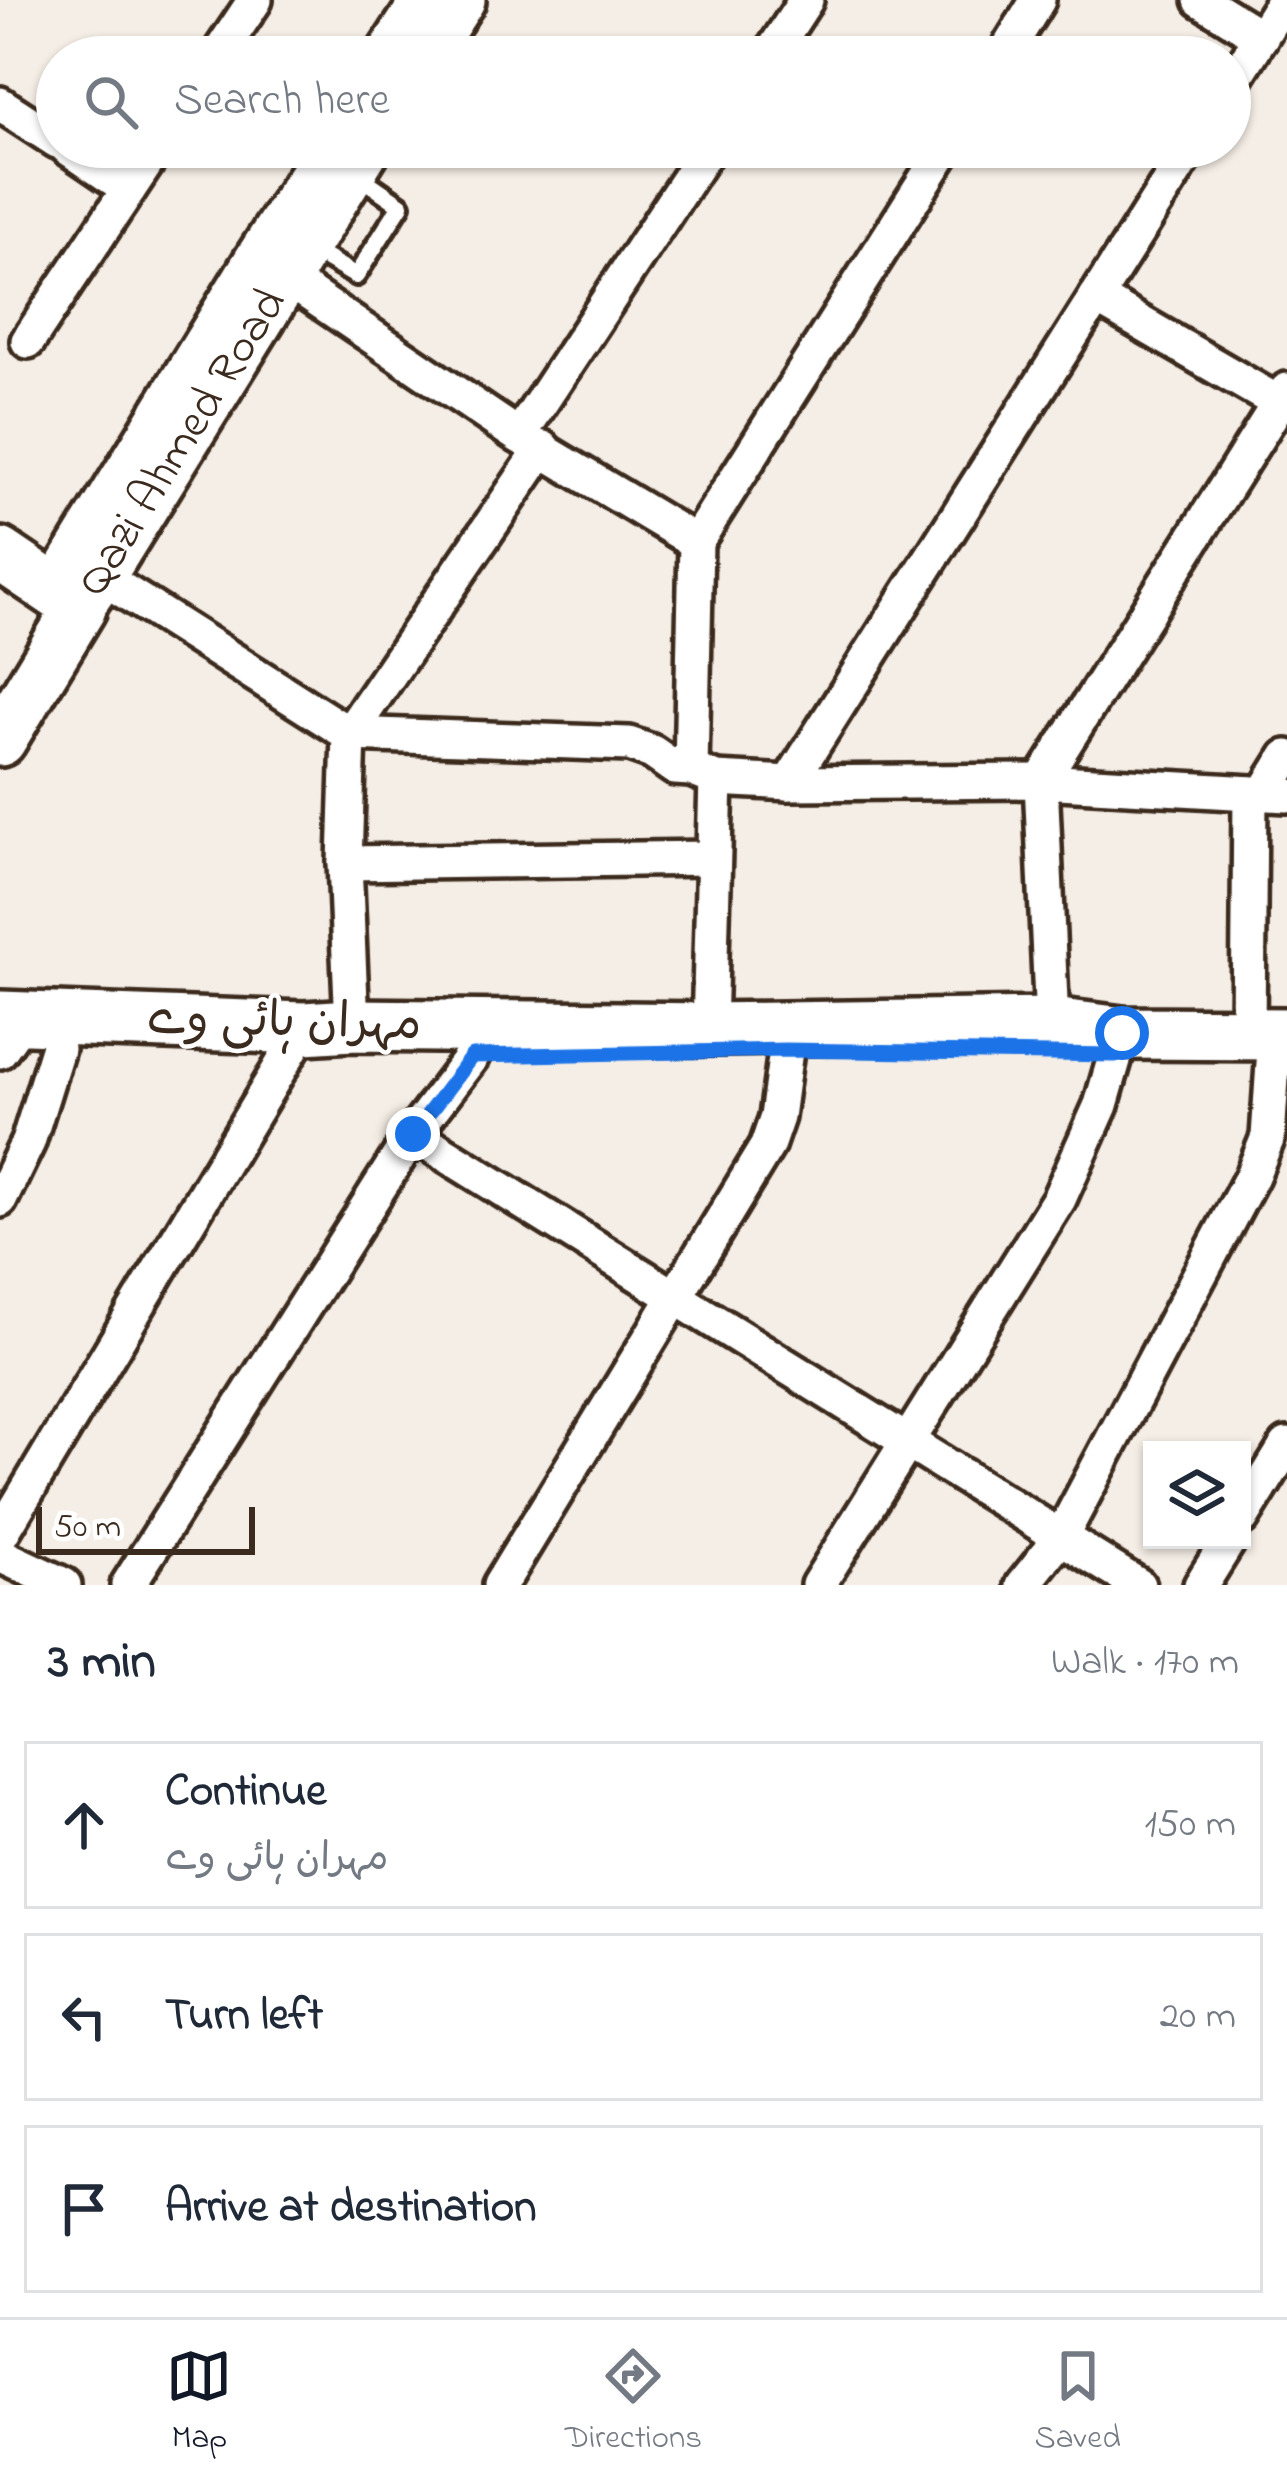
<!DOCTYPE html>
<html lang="en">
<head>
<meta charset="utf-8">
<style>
	:root { --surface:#fff; --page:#f2f2f3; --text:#1f2937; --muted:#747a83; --line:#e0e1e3; --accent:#111827 }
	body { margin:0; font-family:"Indie Flower","Playpen Sans Arabic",sans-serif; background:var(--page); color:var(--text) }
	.controls { position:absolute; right:36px; bottom:36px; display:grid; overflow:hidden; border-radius:0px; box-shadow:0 3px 9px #0004 }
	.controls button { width:108px; height:108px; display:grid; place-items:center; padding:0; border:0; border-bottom:3px solid var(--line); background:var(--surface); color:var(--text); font:60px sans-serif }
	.scale { position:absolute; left:36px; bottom:30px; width:219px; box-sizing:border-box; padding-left:12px; border:6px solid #3b2a1e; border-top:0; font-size:33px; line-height:42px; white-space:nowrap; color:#3b2a1e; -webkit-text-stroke:9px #fff; paint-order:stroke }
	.stop { position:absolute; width:36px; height:36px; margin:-27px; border:9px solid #1a73e8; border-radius:50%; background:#fff }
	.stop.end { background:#1a73e8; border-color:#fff; box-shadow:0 3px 12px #0008 }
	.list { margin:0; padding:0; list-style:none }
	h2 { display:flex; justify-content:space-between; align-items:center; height:156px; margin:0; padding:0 48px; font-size:51px }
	h2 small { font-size:39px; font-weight:400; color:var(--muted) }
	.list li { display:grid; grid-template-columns:78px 1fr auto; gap:36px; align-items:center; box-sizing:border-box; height:168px; margin:0 24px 24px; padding:0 24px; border:3px solid var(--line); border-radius:0px }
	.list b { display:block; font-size:45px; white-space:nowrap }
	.list p { margin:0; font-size:39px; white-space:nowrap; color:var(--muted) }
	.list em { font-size:39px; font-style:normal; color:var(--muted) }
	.icon { flex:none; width:66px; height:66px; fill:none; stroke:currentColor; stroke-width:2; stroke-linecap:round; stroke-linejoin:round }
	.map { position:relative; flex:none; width:1287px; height:1585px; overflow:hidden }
	.search { position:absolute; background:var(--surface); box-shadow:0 3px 9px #0004; left:36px; right:36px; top:36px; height:132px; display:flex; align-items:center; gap:30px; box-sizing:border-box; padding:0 42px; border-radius:66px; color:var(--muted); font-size:45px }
	.sheet { height:732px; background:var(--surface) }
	nav { display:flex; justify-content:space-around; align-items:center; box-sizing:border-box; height:168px; border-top:3px solid var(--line); background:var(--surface); font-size:33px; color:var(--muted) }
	nav a { display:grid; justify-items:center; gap:6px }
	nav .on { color:var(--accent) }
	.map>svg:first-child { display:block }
</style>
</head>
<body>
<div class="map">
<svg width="1287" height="1585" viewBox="0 0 1287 1585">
	<rect width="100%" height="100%" fill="#f5eee6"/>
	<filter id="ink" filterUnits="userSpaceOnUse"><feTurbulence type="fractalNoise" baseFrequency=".00833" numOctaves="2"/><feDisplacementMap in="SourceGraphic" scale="24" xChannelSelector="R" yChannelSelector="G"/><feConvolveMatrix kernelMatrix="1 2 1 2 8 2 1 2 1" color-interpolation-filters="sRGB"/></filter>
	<g filter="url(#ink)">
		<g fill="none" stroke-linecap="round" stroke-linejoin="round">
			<defs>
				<polyline id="service" points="310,249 356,276 401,205 353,172"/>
				<g id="minor">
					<polyline points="1201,0 1261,37"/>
					<polyline points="217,57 255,0"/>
					<polyline points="769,57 806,0"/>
					<polyline points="1003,57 1038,0"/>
					<polyline points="1230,86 1284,0"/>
					<polyline points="0,104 57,141"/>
					<polyline points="67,147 129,189"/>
					<polyline points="270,267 519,436 696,542"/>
					<polyline points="1096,297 1279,403"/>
					<polyline points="28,341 157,147"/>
					<polyline points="519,436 709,147"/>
					<polyline points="102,577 349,734 629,744 652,752 675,768 691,769 716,779 789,783 1041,781 1287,795"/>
					<polyline points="691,769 696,542 946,147"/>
					<polyline points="789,783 1191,147"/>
					<polyline points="1264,794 1287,757"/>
					<polyline points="345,863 712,858"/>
					<polyline points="1052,1024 1041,781 1287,390"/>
					<polyline points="352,1025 345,863 349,734 543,448"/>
					<polyline points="709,1029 716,779"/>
					<polyline points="1248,1034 1250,793"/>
					<polyline points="0,1051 25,1016"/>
					<polyline points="413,1134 1138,1585"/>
					<polyline points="0,1200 28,1142 57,1049"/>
					<polyline points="1242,1518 1287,1445"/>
					<polyline points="0,1536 304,1028"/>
					<polyline points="0,1555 64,1585"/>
					<polyline points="128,1585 413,1134 472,1056 485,1027"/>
					<polyline points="500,1585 767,1146 777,1117 786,1050"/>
					<polyline points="818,1585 1059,1199 1101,1105 1122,1033"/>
					<polyline points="1023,1585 1061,1537 1252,1176 1268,1137 1275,1034"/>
					<polyline points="1201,1585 1229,1540"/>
				</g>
				<g id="secondary">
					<polyline points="388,57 425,0"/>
					<polyline points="425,57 462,0"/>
					<polyline points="55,591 258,259 330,147"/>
					<polyline points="80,608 102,577 368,147"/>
				</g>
				<g id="primary">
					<polyline points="0,554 80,608 0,740"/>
					<polyline points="0,1017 304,1028 352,1025 709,1029 1052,1024 1122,1033 1287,1034"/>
				</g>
			</defs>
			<use href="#service" stroke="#3b2a1e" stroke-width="26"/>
			<use href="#minor" stroke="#3b2a1e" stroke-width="42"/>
			<use href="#secondary" stroke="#3b2a1e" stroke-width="54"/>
			<use href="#primary" stroke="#3b2a1e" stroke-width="60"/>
			<use href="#service" stroke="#fff" stroke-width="16"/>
			<use href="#minor" stroke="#fff" stroke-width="33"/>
			<use href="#secondary" stroke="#fff" stroke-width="45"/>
			<use href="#primary" stroke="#fff" stroke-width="51"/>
		</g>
	</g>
	<g fill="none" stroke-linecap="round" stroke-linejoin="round" filter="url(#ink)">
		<polyline stroke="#1a73e8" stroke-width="15" points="413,1134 472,1056 786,1050 1115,1055 1122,1033"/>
	</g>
	<g text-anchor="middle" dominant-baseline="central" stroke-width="9" stroke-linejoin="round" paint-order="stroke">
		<g font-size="48" fill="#3b2a1e" stroke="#fff">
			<text transform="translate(183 443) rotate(-58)">Qazi Ahmed Road</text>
			<text transform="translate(284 1023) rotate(1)">مہران ہائی وے</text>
		</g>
	</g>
</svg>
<div class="controls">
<button><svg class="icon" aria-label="layers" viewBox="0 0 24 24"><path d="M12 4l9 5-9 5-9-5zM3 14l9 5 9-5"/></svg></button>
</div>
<div class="scale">50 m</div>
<div class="stop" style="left:1122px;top:1033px"></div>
<div class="stop end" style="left:413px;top:1134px"></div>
<div class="search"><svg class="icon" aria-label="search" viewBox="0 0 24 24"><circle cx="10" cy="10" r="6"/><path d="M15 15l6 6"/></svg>Search here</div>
</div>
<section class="sheet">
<h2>3 min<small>Walk · 170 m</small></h2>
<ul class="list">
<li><svg class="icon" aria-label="ahead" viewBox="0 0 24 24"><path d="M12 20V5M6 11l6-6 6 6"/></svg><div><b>Continue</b><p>مہران ہائی وے</p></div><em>150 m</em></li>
<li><svg class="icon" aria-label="left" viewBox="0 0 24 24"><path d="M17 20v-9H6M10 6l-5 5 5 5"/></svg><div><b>Turn left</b></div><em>20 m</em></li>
<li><svg class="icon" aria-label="arrive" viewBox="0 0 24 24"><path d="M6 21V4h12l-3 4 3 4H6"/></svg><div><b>Arrive at destination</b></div></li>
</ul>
</section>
<nav>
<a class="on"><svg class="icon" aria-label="map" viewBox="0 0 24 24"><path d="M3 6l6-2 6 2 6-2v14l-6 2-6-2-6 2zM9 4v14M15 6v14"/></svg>Map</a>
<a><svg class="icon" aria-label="directions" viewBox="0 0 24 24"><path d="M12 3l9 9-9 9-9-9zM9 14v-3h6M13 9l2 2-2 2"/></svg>Directions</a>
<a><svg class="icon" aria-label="saved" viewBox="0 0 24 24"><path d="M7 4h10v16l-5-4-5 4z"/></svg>Saved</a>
</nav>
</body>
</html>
